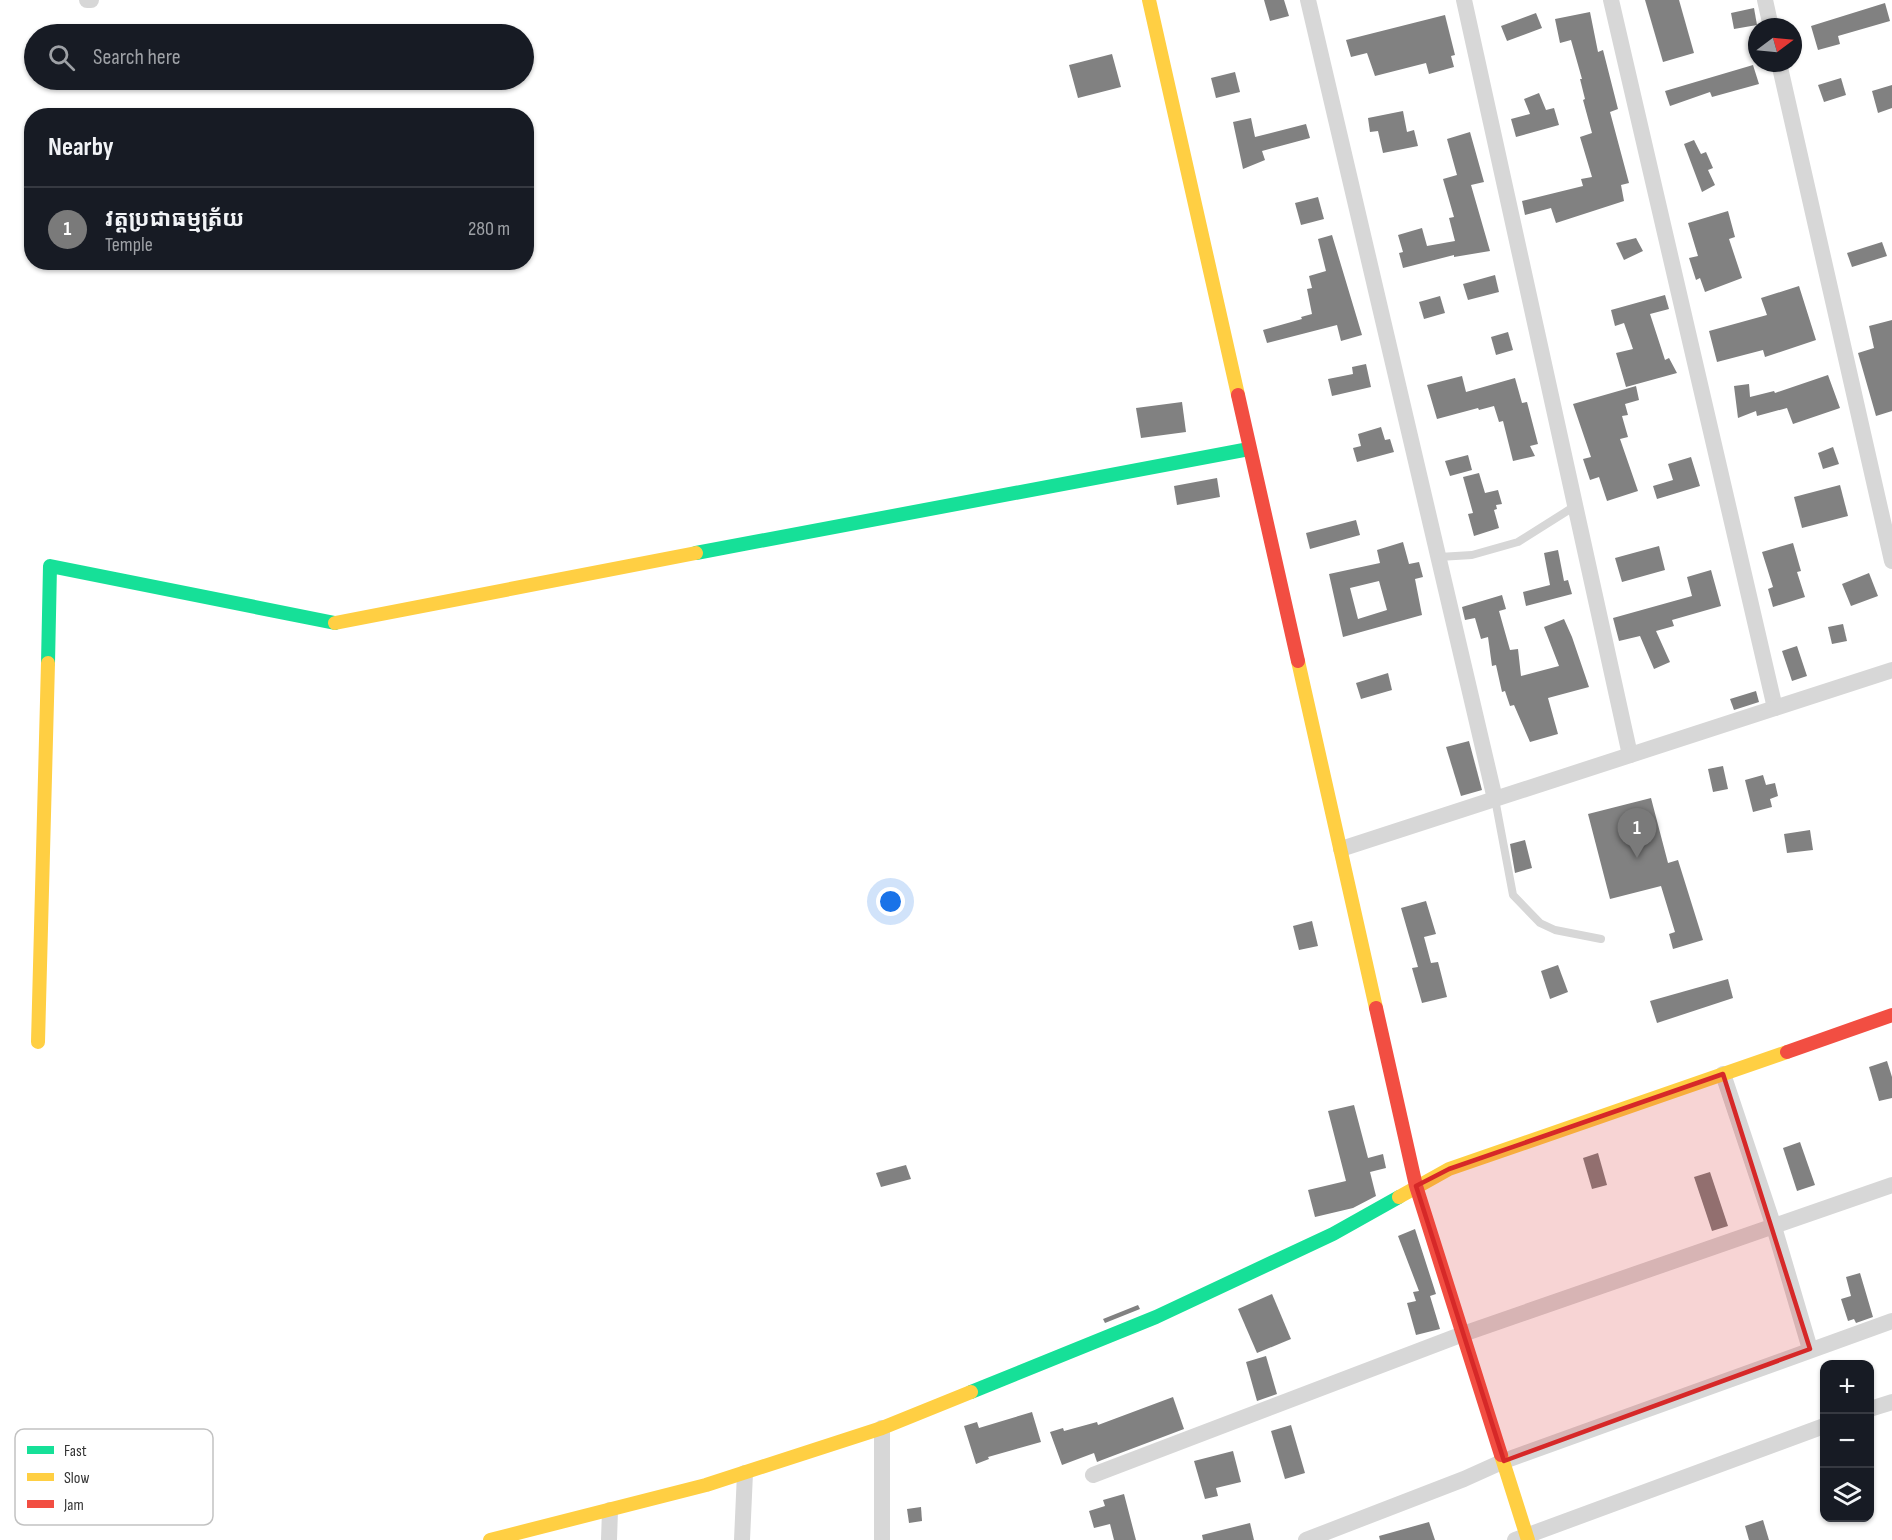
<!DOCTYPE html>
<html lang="en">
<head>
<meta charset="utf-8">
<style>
	:root { --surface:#171b24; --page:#20242c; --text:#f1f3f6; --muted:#9ea1a6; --line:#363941; --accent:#7a7a7a }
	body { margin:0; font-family:"Sofia Sans Condensed","Noto Sans Khmer",sans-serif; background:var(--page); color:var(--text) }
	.controls { position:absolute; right:18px; bottom:18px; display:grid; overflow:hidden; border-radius:12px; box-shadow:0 2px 4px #0004 }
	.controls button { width:54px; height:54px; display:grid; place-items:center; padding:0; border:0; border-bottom:2px solid var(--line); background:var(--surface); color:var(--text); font:30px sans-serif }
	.compass { position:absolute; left:1748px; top:18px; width:54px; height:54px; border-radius:50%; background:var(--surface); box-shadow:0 2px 4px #0004; rotate:74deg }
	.you { position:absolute; left:891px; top:902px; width:21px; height:21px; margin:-15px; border:4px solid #fff; border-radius:50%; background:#1a73e8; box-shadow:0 0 0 9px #1a73e833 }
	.badge { display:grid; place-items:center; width:39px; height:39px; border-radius:50%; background:var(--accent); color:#fff; font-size:20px; font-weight:700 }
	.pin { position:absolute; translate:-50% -50px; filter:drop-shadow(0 2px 3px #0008) }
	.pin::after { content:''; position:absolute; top:32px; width:21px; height:18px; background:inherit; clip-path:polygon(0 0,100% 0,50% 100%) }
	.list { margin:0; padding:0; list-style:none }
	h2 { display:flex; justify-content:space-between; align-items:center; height:78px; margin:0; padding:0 24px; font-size:26px }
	h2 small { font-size:20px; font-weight:400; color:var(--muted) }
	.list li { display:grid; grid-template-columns:39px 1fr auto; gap:18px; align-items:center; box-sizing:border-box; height:84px; padding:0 24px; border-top:2px solid var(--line) }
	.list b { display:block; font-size:22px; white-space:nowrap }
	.list p { margin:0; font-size:20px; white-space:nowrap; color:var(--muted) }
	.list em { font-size:20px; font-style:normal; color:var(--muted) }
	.icon { flex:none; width:33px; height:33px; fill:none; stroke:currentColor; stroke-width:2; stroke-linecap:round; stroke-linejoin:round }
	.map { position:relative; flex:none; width:1892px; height:1540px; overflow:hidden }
	.search { position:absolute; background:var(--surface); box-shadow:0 2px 4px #0004; left:24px; top:24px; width:510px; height:66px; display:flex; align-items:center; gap:15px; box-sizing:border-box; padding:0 21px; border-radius:33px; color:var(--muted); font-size:22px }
	.panel { position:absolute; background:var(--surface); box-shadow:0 2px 4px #0004; left:24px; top:108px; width:510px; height:162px; border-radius:24px }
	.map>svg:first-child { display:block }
</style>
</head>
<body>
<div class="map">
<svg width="1892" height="1540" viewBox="0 0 1892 1540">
	<rect width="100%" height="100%" fill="#fff"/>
	<g fill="#818181" fill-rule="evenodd">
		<polygon points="1264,0 1284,0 1289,16 1270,21"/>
		<polygon points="1645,0 1679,0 1694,53 1663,62"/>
		<polygon points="1885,3 1890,21 1838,36 1840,44 1818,50 1811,26"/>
		<polygon points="1754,8 1757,25 1734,29 1731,13"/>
		<polygon points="1590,12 1598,52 1603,50 1618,109 1610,112 1629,183 1621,185 1624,201 1556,223 1551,208 1525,215 1522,201 1583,186 1581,179 1592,177 1580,137 1592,133 1583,100 1585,99 1580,79 1582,79 1571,40 1560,43 1555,19"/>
		<polygon points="1536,13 1542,28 1507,41 1501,26"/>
		<polygon points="1445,15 1455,55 1451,56 1454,67 1429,74 1426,63 1375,76 1367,53 1351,57 1346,40"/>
		<polygon points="1112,54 1121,87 1078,98 1069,65"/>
		<polygon points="1753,65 1759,84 1712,97 1710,92 1670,106 1665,91"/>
		<polygon points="1235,72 1240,92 1216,98 1211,78"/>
		<polygon points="1841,78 1846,95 1824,102 1818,85"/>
		<polygon points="1892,85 1892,108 1878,113 1872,91"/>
		<polygon points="1539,93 1546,110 1554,108 1559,125 1516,137 1511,119 1530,114 1524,99"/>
		<polygon points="1403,111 1407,132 1414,130 1418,146 1383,153 1378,131 1370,132 1368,118"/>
		<polygon points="1251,118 1255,137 1306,124 1310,138 1262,151 1265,160 1243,169 1233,122"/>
		<polygon points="1470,132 1484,182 1471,185 1490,251 1454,257 1454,255 1403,268 1399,253 1403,252 1398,235 1422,228 1427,246 1455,241 1449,218 1454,217 1443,179 1457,175 1447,139"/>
		<polygon points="1694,140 1701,154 1706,152 1713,168 1708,170 1715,185 1702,192 1684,144"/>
		<polygon points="1318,197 1324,219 1301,225 1295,203"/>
		<polygon points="1728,211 1735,237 1729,239 1742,278 1705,292 1700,278 1696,280 1689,258 1698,256 1688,223"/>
		<polygon points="1332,235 1362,335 1341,341 1337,325 1267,343 1263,330 1302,319 1301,317 1312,314 1307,289 1312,288 1309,276 1326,271 1318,239"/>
		<polygon points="1636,238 1643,251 1624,260 1616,243"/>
		<polygon points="1882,242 1887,256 1852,267 1847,253"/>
		<polygon points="1495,275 1499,292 1468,300 1463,284"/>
		<polygon points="1799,286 1816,340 1765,357 1763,350 1717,362 1709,331 1767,315 1761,298"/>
		<polygon points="1665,295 1669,309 1650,314 1665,360 1669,358 1677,373 1626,387 1616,353 1633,349 1624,323 1615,326 1611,310"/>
		<polygon points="1440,296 1445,313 1424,319 1419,302"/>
		<polygon points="1892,320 1892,411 1876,416 1858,353 1874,348 1869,326"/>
		<polygon points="1508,332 1513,350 1496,355 1491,337"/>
		<polygon points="1366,364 1371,387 1332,396 1328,379 1353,374 1352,367"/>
		<polygon points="1828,375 1840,408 1793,424 1787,408 1757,416 1756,411 1738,418 1734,386 1749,384 1750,397 1774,391 1775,393"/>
		<polygon points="1462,376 1466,392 1515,378 1522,403 1527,402 1538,444 1530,446 1535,456 1513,461 1503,421 1499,422 1494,406 1479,410 1478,408 1437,419 1427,385"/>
		<polygon points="1636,386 1639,400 1625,404 1628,415 1622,416 1628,437 1620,439 1638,491 1607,501 1599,477 1590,480 1583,459 1591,457 1573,404"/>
		<polygon points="1182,402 1186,432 1141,438 1136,408"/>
		<polygon points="1381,427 1385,440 1390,439 1394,452 1357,462 1353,448 1361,446 1358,434"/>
		<polygon points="1833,447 1839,464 1823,469 1818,453"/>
		<polygon points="1468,455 1472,470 1450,476 1445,461"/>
		<polygon points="1691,457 1700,486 1657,499 1653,486 1673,480 1668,464"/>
		<polygon points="1479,473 1485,493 1498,490 1502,504 1496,505 1497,509 1494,510 1499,528 1474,536 1468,514 1473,513 1463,477"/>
		<polygon points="1217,478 1220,497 1177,505 1174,486"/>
		<polygon points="1840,485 1848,516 1802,528 1794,497"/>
		<polygon points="1356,520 1360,535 1310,549 1306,533"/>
		<path d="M 1403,542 L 1409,564 L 1419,562 L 1423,577 L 1415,579 L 1422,615 L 1343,637 L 1329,574 L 1380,563 L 1377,550 ZM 1379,581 L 1387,610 L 1358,619 L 1350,588 Z"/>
		<polygon points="1793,543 1801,571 1797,572 1805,597 1773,607 1768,589 1773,587 1762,552"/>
		<polygon points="1659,546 1665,570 1622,582 1615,558"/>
		<polygon points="1558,550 1564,581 1568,580 1572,594 1526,606 1523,592 1550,585 1544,553"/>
		<polygon points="1711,570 1721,606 1672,620 1674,626 1656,631 1670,662 1654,669 1640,636 1619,641 1613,618 1692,596 1687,577"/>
		<polygon points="1869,573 1878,596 1851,606 1842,584"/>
		<polygon points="1502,595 1506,609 1499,611 1510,650 1518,649 1521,676 1559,666 1544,627 1564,619 1572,637 1589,687 1548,698 1558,734 1530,742 1514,705 1510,706 1505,691 1502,692 1496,665 1492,666 1488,637 1481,639 1475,618 1465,620 1462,607"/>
		<polygon points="1843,624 1847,641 1832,644 1828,627"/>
		<polygon points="1797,646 1807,676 1792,681 1782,651"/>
		<polygon points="1388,673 1392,690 1361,699 1356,683"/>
		<polygon points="1756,691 1759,702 1734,710 1730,699"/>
		<polygon points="1469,741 1482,790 1461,796 1446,747"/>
		<polygon points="1723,766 1728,789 1713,792 1708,769"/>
		<polygon points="1763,775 1766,785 1775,783 1778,796 1770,799 1772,807 1753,812 1745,780"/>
		<polygon points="1651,798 1668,863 1678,860 1703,940 1673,949 1669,934 1675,932 1661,886 1610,899 1588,814"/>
		<polygon points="1810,830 1813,850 1787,853 1784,834"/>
		<polygon points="1525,840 1532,868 1515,873 1510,844"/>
		<polygon points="1426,901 1436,934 1424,937 1431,963 1438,962 1447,997 1422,1003 1412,968 1418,967 1401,908"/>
		<polygon points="1312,921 1318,946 1299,950 1293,926"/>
		<polygon points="1558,965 1568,992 1550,999 1541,971"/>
		<polygon points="1728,979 1733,998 1657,1023 1650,1001"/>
		<polygon points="1887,1061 1892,1077 1892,1098 1879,1101 1869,1067"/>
		<polygon points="1354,1105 1368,1158 1383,1154 1386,1168 1370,1172 1376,1196 1353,1208 1315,1217 1308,1190 1346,1181 1328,1111"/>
		<polygon points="1800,1142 1815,1185 1797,1191 1783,1148"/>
		<polygon points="1598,1153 1607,1185 1592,1189 1583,1158"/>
		<polygon points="906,1165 911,1179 881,1187 876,1173"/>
		<polygon points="1710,1172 1728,1226 1712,1231 1694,1177"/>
		<polygon points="1415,1229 1436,1294 1430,1296 1440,1329 1416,1335 1407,1303 1416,1301 1413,1292 1419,1291 1398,1236"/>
		<polygon points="1860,1273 1873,1317 1856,1323 1854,1319 1848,1321 1841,1299 1851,1296 1846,1277"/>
		<polygon points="1272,1294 1291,1339 1257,1353 1238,1309"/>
		<polygon points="1138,1305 1140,1309 1105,1323 1103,1319"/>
		<polygon points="1266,1356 1277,1394 1257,1401 1246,1362"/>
		<polygon points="1173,1397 1184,1429 1102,1460 1097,1462 1094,1453 1062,1465 1050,1432 1063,1428 1064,1431 1097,1422 1098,1425"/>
		<polygon points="1032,1412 1041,1442 988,1457 989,1459 976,1464 964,1426 977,1422 979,1428"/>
		<polygon points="1291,1425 1305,1473 1285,1479 1271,1431"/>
		<polygon points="1233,1451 1241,1482 1216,1488 1218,1496 1205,1499 1194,1461"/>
		<polygon points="1124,1494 1136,1540 1114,1540 1110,1524 1094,1528 1089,1511 1105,1506 1103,1500"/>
		<polygon points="921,1507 922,1521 909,1523 907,1509"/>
		<polygon points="1763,1520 1769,1540 1749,1540 1745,1526"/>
		<polygon points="1429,1522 1435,1540 1380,1540 1379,1536"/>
		<polygon points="1250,1523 1254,1540 1203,1540 1202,1535"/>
	</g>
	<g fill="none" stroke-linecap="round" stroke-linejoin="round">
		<g stroke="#d7d7d7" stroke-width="8">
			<polyline points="1439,557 1472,555 1518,542 1575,506"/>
			<polyline points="1495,799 1513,895 1540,923 1555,930 1601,939"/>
		</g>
		<g stroke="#d7d7d7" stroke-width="16">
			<polyline points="87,0 91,0"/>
			<polyline points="1308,0 1495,799"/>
			<polyline points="1464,0 1630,755"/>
			<polyline points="1611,0 1775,708"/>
			<polyline points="1765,0 1771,27"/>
			<polyline points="1779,63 1892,561"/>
			<polyline points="1341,849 1892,670"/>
			<polyline points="1723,1074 1774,1227 1810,1349"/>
			<polyline points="1870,1409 1892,1402"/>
			<polyline points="882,1428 882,1540"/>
			<polyline points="1093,1475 1463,1334 1892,1185"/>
			<polyline points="609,1540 610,1510"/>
			<polyline points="742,1540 745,1473"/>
			<polyline points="1306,1540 1464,1479 1504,1461 1892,1321"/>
			<polyline points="1515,1540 1824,1426"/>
		</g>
		<g stroke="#16e098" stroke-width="14">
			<polyline points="696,553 1249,449"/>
			<polyline points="48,663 50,566 335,623"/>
			<polyline points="971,1392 1156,1317 1333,1234 1399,1197"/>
		</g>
		<g stroke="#ffcf43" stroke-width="14">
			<polyline points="1149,0 1238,395"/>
			<polyline points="335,623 696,553"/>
			<polyline points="1298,661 1376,1008"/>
			<polyline points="38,1042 48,663"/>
			<polyline points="1399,1197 1449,1169 1787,1052"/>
			<polyline points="1501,1455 1528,1540"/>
			<polyline points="490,1540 706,1485 882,1428 971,1392"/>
		</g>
		<g stroke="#f24e42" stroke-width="14">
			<polyline points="1238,395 1298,661"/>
			<polyline points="1376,1008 1416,1186 1501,1455"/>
			<polyline points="1787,1052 1892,1015"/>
		</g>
	</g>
	<path fill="#d62828" fill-opacity="0.2" stroke="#d62828" stroke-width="4.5" stroke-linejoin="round" d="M 1723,1074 L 1810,1349 L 1504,1461 L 1416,1186 L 1449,1169 Z"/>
	<rect x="15" y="1429" width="198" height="96" rx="9" fill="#fff" stroke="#c2c2c2" stroke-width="1.5"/>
	<rect x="27" y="1446" width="27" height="8" fill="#16e098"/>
	<rect x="27" y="1473" width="27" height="8" fill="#ffcf43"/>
	<rect x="27" y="1500" width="27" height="8" fill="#f24e42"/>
	<g font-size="16" fill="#333">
		<text x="64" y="1456">Fast</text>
		<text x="64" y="1483">Slow</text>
		<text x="64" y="1510">Jam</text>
	</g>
</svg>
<div class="controls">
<button>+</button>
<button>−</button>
<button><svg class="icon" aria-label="layers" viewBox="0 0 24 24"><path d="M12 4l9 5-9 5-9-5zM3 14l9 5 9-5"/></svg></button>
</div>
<svg class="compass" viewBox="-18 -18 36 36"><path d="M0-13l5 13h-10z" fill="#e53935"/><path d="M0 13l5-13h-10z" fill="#9ea1a6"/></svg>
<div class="you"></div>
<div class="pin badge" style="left:1637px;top:858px">1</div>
<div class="search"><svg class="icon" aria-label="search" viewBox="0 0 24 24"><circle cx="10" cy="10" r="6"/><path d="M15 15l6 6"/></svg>Search here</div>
<section class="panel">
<h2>Nearby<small></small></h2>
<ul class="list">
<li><span class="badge">1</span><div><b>វត្តប្រជាធម្មត្រ័យ</b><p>Temple</p></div><em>280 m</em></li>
</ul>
</section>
</div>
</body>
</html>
